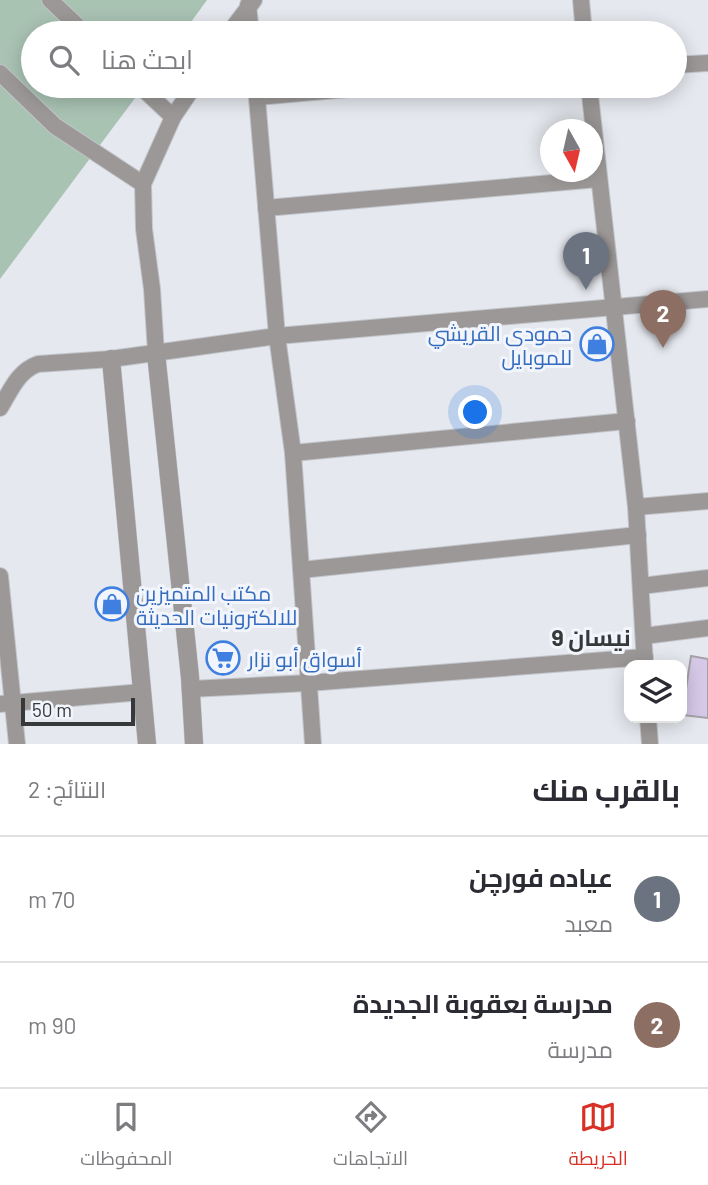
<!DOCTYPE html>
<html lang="ar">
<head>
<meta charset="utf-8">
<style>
	:root { --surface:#fff; --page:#f2f2f3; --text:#2b2b33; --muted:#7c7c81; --line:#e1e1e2; --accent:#d93025 }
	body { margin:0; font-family:Barlow,Cairo,sans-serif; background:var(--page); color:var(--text); direction:rtl }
	.controls { position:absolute; right:21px; bottom:21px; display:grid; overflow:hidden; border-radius:14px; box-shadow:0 4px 18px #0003 }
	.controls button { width:63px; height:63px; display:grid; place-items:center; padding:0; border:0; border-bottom:2px solid var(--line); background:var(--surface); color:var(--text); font:35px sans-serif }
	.compass { position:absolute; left:540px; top:119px; width:63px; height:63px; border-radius:50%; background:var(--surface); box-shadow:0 4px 18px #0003; rotate:172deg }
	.scale { position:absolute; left:21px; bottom:18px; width:114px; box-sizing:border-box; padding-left:7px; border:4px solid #36383a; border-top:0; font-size:19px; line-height:24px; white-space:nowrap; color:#36383a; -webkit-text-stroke:5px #f2f5fb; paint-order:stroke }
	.you { position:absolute; left:476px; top:413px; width:24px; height:24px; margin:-18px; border:5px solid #fff; border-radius:50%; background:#1a73e8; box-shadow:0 0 0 10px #1a73e833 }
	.badge { display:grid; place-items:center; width:46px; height:46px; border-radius:50%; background:var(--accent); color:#fff; font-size:23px; font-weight:700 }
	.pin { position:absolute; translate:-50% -58px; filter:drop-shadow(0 2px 4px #0008) }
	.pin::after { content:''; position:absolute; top:37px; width:24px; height:21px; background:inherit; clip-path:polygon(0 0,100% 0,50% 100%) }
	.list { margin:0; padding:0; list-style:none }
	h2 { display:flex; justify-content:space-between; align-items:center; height:91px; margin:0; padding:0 28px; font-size:30px }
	h2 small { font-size:23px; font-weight:400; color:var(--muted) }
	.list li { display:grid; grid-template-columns:46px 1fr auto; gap:21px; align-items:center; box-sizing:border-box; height:126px; padding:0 28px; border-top:2px solid var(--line) }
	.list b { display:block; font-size:26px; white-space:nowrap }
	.list p { margin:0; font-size:23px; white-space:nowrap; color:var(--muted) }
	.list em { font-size:23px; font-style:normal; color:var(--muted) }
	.icon { flex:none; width:38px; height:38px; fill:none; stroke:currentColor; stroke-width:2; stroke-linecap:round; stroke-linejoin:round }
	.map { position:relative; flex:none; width:708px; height:744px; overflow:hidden; direction:ltr }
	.search { position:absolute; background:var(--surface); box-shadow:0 4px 18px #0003; left:21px; right:21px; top:21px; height:77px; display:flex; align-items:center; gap:18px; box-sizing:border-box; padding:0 24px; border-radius:38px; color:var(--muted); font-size:26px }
	.sheet { height:343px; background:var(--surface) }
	nav { display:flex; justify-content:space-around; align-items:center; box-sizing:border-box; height:98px; border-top:2px solid var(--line); background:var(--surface); font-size:19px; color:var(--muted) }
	nav a { display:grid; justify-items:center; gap:4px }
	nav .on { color:var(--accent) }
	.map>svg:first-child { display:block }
</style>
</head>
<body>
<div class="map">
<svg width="708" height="744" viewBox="0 0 708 744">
	<rect width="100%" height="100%" fill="#e5e8ee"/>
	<polygon fill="#a9c3b3" points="0,0 207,0 183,33 33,33 33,86 144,86 0,279"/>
	<polygon fill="#d6c8e7" stroke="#a4a1a7" stroke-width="2" points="691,656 708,659 708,718 682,715"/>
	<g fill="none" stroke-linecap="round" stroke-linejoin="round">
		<defs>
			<g id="minor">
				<polyline points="50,0 85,33"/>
				<polyline points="581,0 584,33"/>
				<polyline points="248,5 251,33"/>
				<polyline points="229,33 254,0"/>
				<polyline points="675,65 708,63"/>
				<polyline points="0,73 55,126 143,184"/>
				<polyline points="140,86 173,117"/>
				<polyline points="256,86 277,336 293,453 313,744"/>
				<polyline points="589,86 636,507 645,665"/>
				<polyline points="257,97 382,86"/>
				<polyline points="266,208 598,179"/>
				<polyline points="156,353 152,289 144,229 143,184 173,117 194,86"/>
				<path d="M 0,408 C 11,390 18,371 38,364 L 111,359 L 277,336 L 708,299"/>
				<polyline points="293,453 627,421"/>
				<polyline points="636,507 708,501"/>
				<polyline points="301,570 638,535"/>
				<polyline points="0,576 17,744"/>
				<polyline points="641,586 708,578"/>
				<polyline points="644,636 708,628"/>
				<polyline points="190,689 308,683 645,657"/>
				<polyline points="0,704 142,692"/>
				<polyline points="648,718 650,744"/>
			</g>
			<g id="tertiary">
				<polyline points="156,353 190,677 194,744"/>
				<polyline points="111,359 147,744"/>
			</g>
		</defs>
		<use href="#minor" stroke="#c2c5ca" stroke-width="18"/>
		<use href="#tertiary" stroke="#c2c5ca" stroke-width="19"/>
		<use href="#minor" stroke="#9c9898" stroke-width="16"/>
		<use href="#tertiary" stroke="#9c9898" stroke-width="18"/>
	</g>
	<defs>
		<symbol id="shop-ring" viewBox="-11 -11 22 22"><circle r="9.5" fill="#f2f5fb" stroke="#3f7fe0" stroke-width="1.5"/><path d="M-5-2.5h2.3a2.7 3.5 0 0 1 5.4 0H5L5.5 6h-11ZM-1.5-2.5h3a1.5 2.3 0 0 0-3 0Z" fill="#3f7fe0"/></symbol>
		<symbol id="supermarket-ring" viewBox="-11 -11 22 22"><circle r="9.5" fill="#f2f5fb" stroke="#3f7fe0" stroke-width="1.5"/><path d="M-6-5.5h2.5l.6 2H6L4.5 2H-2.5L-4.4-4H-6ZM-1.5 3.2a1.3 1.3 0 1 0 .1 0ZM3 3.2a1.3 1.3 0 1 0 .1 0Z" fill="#3f7fe0"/></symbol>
	</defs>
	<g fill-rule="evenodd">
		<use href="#shop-ring" x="578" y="325" width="38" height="38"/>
		<use href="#shop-ring" x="93" y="585" width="38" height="38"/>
		<use href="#supermarket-ring" x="204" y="639" width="38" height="38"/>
	</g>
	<g text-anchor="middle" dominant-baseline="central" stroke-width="6" stroke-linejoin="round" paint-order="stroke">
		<g font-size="21" fill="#366cbe" stroke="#f2f5fb" text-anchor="start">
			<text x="572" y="332" text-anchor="end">حمودي القريشي<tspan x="572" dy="24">للموبايل</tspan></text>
			<text x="136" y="592">مكتب المتميزين<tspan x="136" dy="24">للالكترونيات الحديثة</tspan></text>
			<text x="248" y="658">أسواق أبو نزار</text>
		</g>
		<g font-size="23" font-weight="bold" fill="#36383a" stroke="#f2f5fb">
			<text x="591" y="637">9 نيسان</text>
		</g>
	</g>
</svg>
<div class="controls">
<button><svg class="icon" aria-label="layers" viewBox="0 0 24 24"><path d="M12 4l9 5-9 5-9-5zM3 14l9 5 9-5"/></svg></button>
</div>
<svg class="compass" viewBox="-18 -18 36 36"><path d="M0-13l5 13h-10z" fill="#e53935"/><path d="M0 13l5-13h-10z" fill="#7c7c81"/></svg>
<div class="scale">50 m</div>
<div class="you"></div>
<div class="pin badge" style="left:586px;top:290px;background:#6b7280">1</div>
<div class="pin badge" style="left:663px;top:348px;background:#8d6e63">2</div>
<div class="search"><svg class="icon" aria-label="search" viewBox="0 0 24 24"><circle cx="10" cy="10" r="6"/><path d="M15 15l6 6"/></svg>ابحث هنا</div>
</div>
<section class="sheet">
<h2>بالقرب منك<small>النتائج: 2</small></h2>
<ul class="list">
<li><span class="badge" style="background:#6b7280">1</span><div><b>عياده فورچن</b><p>معبد</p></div><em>70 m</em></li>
<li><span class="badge" style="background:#8d6e63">2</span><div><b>مدرسة بعقوبة الجديدة</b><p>مدرسة</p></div><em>90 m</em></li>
</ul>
</section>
<nav>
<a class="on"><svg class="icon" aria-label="map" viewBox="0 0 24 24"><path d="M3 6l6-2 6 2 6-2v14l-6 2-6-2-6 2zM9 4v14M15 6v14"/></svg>الخريطة</a>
<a><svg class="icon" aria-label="directions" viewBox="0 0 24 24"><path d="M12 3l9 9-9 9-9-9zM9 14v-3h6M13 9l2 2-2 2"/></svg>الاتجاهات</a>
<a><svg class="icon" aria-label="saved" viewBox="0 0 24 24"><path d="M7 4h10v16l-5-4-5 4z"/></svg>المحفوظات</a>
</nav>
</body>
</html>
